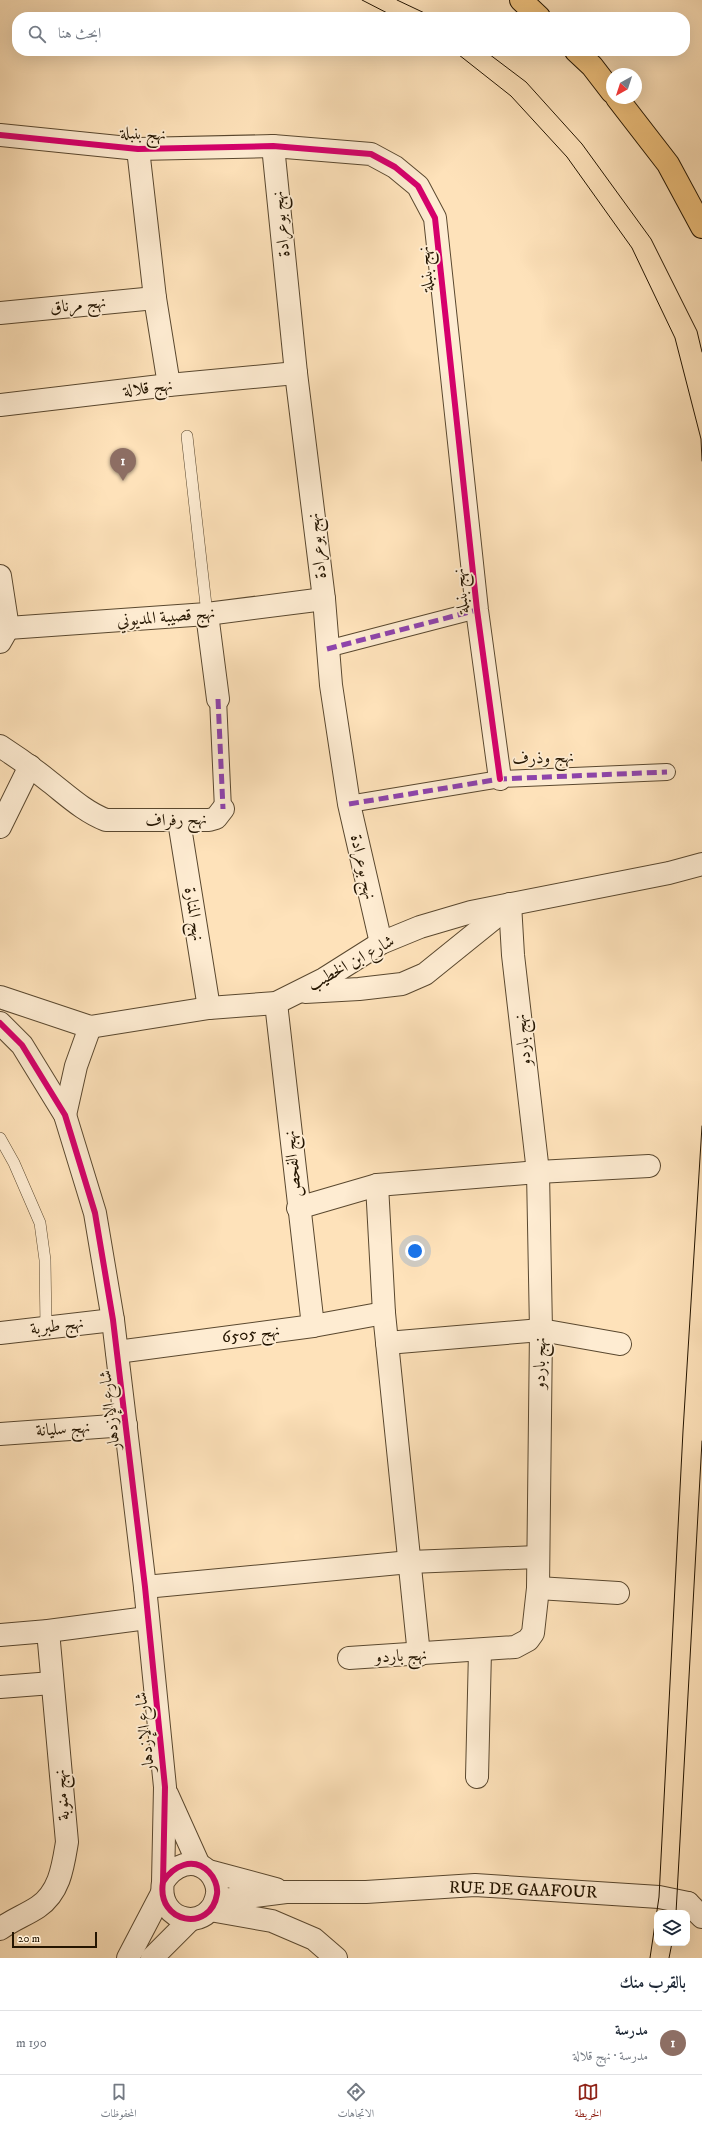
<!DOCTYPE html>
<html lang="ar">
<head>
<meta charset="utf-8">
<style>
	:root { --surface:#fff; --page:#f2f2f3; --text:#1f2937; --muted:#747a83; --line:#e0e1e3; --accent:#8f2418 }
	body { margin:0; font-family:"IM FELL DW Pica",Amiri,serif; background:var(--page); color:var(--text); direction:rtl }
	.controls { position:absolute; right:12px; bottom:12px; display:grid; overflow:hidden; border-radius:8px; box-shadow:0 4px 16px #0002 }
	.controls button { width:36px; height:36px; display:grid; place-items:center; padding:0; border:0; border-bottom:1px solid var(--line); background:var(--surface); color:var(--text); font:20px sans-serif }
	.compass { position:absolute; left:606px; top:68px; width:36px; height:36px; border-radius:50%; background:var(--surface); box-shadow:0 4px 16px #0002; rotate:219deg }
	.scale { position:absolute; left:12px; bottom:10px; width:85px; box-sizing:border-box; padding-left:4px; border:2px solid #241501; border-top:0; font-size:11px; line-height:14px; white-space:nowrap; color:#241501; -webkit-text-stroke:3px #feecd2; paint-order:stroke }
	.you { position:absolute; left:415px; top:1251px; width:14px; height:14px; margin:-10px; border:3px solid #fff; border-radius:50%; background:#1a73e8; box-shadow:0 0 0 6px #1a73e833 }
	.badge { display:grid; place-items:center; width:26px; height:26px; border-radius:50%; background:var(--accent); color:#fff; font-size:13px; font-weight:700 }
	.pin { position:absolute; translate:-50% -33px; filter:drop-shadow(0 1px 2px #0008) }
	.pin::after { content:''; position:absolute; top:21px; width:14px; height:12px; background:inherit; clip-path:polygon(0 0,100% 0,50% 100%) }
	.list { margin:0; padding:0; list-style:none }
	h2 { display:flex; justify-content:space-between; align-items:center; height:52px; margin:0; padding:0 16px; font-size:17px }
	h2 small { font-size:13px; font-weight:400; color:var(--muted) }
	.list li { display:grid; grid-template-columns:26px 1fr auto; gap:12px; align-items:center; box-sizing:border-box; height:64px; padding:0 16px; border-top:1px solid var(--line) }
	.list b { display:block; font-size:15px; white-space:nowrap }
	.list p { margin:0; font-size:13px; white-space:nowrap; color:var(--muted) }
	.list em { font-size:13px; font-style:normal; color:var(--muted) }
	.icon { flex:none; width:22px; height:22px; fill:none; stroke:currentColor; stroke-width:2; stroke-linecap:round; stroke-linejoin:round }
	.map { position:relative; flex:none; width:702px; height:1958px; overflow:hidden; direction:ltr }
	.search { position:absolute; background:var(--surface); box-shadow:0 4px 16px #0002; left:12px; right:12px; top:12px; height:44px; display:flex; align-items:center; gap:10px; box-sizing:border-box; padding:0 14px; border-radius:16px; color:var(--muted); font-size:15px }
	.sheet { height:116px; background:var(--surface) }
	nav { display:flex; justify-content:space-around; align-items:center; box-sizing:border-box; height:56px; border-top:1px solid var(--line); background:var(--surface); font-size:11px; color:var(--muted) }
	nav a { display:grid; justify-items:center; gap:2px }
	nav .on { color:var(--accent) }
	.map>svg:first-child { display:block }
</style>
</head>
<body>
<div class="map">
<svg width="702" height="1958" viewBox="0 0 702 1958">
	<rect width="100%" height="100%" fill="#fee2ba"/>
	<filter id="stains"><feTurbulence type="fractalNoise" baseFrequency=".005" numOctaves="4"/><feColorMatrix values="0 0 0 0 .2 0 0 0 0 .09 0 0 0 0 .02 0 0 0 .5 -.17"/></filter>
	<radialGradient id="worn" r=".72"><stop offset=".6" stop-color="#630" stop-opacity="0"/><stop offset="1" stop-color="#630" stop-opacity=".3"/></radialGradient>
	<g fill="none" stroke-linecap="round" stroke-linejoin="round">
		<defs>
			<g id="service">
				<polyline points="187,436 207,614"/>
				<polyline points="0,1138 14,1163 40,1223 45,1260 46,1327"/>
			</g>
			<g id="pedestrian">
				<polyline points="327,649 477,610"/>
				<polyline points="218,699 223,809"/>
				<polyline points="349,804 500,779 667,772"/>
			</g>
			<g id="minor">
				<polyline points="0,135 138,149 273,146 371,154 395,167 418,186 435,218 477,610 500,779"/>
				<polyline points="273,146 296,373 324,599 331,685 349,804 381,943"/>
				<polyline points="138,149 155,298 169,385"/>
				<polyline points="0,313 155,298"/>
				<polyline points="0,405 169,385 296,373"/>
				<polyline points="0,576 8,628 0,642"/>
				<polyline points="207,614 218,699"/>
				<polyline points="8,628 207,614 324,599"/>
				<path d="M 0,746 C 17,757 34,769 50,782 C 68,796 85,812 106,820 L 209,820 L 216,818 L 223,809"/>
				<polyline points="179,821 209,1008"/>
				<polyline points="0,827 30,766"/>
				<polyline points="305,992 359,989 402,984 425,974 508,907"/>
				<polyline points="0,997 90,1027 209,1008 276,1003 324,979 381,943 420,927 471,912 669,873 702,864"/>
				<polyline points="276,1003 313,1326"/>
				<polyline points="65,1115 76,1066 90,1027"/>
				<polyline points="377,1185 384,1313 419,1655"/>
				<polyline points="298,1208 377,1185 538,1172 649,1166"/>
				<polyline points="0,1333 113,1320"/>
				<polyline points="387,1343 541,1330 620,1344"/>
				<polyline points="117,1352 313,1326 384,1313"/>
				<polyline points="0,1434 126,1425"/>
				<polyline points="145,1587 410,1562 537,1557"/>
				<polyline points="538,1588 618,1593"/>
				<polyline points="0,1635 48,1631 147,1618"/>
				<polyline points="349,1658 515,1647 528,1640 533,1633 538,1588 541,1330 538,1172 513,955 510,904"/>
				<polyline points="0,1687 52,1683"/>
				<polyline points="477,1777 480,1651"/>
				<polyline points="210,1910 272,1921 314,1939 336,1958"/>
				<path d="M 0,1929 C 12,1920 26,1915 38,1907 C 60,1892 63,1866 67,1842 L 48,1631"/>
			</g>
			<g id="tertiary">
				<path d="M 0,1023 L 22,1045 L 65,1115 L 95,1213 L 113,1320 L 145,1587 L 165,1787 L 163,1882 C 156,1924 211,1933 217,1894 C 218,1886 214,1877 209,1872 C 193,1856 173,1866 163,1882"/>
				<polyline points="167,1794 199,1865"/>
				<polyline points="209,1871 276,1889"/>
				<polyline points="216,1901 286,1892 366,1892 475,1885 659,1897 688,1903"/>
				<polyline points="688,1903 702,1917"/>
				<polyline points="128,1958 162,1893"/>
				<polyline points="152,1958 191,1919"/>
			</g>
			<g id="motorway">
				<polyline points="521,0 539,17"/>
				<polyline points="576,51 592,66 612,92"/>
				<polyline points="617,98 668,164 702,227"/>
			</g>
		</defs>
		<use href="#service" stroke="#5a482f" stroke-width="12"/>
		<use href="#pedestrian" stroke="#5a482f" stroke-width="18"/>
		<use href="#minor" stroke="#5a482f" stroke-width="24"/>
		<use href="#tertiary" stroke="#5a482f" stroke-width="24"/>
		<use href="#motorway" stroke="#241501" stroke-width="24"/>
		<use href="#service" stroke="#feecd2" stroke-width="11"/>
		<use href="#pedestrian" stroke="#feecd2" stroke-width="16"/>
		<use href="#minor" stroke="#feecd2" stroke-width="22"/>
		<use href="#tertiary" stroke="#feecd2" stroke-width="22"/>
		<use href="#motorway" stroke="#efc17d" stroke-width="22"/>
		<g stroke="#241501" stroke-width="1">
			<polyline points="362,0 395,17"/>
			<polyline points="397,0 433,17"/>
			<polyline points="454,51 511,96 567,157 632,248 675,338 701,439 702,461"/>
			<polyline points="485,51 526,82 582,144 651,239 697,331 702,352"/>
			<polyline points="676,1913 702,1441"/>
			<polyline points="650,1958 659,1897 683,1431 702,1126"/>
			<polyline points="669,1958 672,1943"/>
		</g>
		<g stroke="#8e44ad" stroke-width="5" stroke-dasharray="10 5" stroke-linecap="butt">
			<polyline points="327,649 477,610"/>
			<polyline points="218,699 223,809"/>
			<polyline points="349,804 500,779 667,772"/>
		</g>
		<defs>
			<g id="cycleway">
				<polyline points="0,135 138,149 273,146 371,154 395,167 418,186 435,218 477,610 500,779"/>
				<path d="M 0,1023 L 22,1045 L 65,1115 L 95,1213 L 113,1320 L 145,1587 L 165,1787 L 163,1882 C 156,1924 211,1933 217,1894 C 218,1886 214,1877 209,1872 C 193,1856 173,1866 163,1882"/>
			</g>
		</defs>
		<use href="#cycleway" stroke="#feecd2" stroke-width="8"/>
		<use href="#cycleway" stroke="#d6006c" stroke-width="6"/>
	</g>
	<g text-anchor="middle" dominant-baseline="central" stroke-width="3.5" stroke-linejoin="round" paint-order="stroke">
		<g font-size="17" fill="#241501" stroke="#feecd2">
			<text transform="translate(143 134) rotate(2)">نهج بنبلة</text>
			<text transform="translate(281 224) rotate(-96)">نهج بوعرادة</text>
			<text transform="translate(426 269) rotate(-96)">نهج بنبلة</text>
			<text transform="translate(78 305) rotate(-6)">نهج مرناق</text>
			<text transform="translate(148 388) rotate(-7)">نهج قلالة</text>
			<text transform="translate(317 546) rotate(-97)">نهج بوعرادة</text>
			<text transform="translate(461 591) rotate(-96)">نهج بنبلة</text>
			<text transform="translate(166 617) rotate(-5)">نهج قصيبة المديوني</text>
			<text transform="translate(543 758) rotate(-2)">نهج وذرف</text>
			<text transform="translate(176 820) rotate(-2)">نهج رفراف</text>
			<text transform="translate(363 867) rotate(77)">نهج بوعرادة</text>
			<text transform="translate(194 914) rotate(81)">نهج المنارة</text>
			<text transform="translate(351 963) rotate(-29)">شارع ابن الخطيب</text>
			<text transform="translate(523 1040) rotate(-97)">نهج باردو</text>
			<text transform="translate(293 1164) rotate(-96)">نهج الفحص</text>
			<text transform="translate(57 1326) rotate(-7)">نهج طبربة</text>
			<text transform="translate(251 1334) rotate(-7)">نهج 6505</text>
			<text transform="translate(540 1363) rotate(-89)">نهج باردو</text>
			<text transform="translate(110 1410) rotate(-97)">شارع الإزدهار</text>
			<text transform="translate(63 1429) rotate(-4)">نهج سليانة</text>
			<text transform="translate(401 1656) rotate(-3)">نهج باردو</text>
			<text transform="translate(145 1732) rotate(-96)">شارع الإزدهار</text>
			<text transform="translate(62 1795) rotate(-95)">نهج منوبة</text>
			<text transform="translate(523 1890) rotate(2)">RUE DE GAAFOUR</text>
		</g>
	</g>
	<rect width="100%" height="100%" filter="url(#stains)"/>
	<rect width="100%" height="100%" fill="url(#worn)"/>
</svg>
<div class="controls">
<button><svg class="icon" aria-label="layers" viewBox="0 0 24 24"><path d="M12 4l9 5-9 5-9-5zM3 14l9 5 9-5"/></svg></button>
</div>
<svg class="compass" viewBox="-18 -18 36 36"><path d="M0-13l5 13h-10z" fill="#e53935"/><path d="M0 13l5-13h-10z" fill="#747a83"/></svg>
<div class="scale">20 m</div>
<div class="you"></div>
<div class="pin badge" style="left:123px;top:481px;background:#8d6e63">1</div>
<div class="search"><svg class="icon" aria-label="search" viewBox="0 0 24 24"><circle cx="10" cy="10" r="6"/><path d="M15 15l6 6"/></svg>ابحث هنا</div>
</div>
<section class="sheet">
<h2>بالقرب منك<small></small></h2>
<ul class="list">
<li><span class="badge" style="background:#8d6e63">1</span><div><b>مدرسة</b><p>مدرسة · نهج قلالة</p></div><em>190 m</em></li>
</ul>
</section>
<nav>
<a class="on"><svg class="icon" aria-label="map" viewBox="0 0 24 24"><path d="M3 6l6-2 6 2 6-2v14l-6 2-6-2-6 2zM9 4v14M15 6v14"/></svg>الخريطة</a>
<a><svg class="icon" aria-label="directions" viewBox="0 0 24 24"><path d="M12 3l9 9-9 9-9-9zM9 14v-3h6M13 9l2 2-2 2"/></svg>الاتجاهات</a>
<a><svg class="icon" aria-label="saved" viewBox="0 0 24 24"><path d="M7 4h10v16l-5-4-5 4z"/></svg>المحفوظات</a>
</nav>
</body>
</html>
